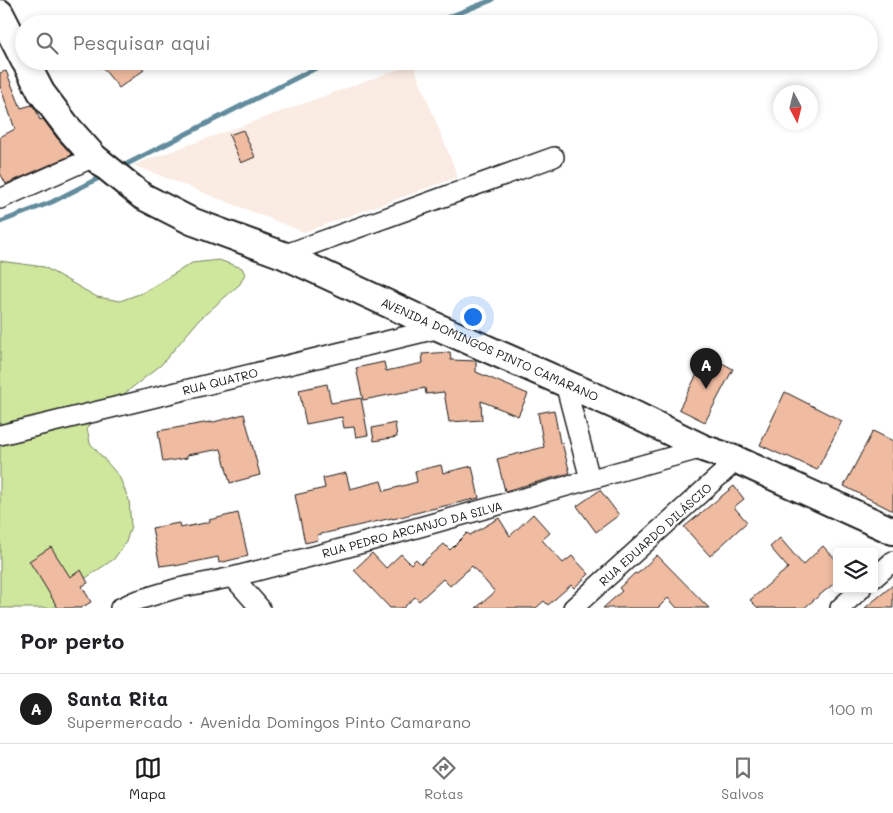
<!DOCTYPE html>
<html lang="pt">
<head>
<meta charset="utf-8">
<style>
	:root { --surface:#fff; --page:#f2f2f2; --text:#202124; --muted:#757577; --line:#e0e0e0; --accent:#1c1c1c }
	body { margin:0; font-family:Mali,sans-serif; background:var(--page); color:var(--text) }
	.controls { position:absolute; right:15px; bottom:15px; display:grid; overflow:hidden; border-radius:5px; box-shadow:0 2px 8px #0003 }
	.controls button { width:45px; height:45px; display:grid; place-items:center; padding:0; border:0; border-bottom:1px solid var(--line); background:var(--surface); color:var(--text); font:25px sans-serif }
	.compass { position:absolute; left:773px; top:85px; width:45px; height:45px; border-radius:50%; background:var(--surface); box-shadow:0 2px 8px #0003; rotate:173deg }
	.you { position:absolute; left:472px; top:316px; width:18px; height:18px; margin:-12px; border:4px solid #fff; border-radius:50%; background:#1a73e8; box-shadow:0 0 0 8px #1a73e833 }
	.badge { display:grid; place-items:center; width:32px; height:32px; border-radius:50%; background:var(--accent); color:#fff; font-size:16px; font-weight:700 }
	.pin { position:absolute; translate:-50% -41px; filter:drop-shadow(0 1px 2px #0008) }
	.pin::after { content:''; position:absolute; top:26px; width:18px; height:15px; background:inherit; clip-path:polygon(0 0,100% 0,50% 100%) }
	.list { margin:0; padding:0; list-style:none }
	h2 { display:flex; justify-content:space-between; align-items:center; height:65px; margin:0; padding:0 20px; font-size:21px }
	h2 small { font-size:16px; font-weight:400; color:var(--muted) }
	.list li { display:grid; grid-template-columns:32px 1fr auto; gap:15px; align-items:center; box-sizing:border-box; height:70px; padding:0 20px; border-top:1px solid var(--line) }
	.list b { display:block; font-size:19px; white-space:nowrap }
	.list p { margin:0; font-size:16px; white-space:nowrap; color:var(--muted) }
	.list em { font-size:16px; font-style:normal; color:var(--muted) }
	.icon { flex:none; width:28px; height:28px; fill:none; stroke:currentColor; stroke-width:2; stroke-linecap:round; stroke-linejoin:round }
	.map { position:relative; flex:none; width:893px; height:608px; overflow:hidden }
	.search { position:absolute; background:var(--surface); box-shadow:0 2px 8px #0003; left:15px; right:15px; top:15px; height:55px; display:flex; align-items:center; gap:12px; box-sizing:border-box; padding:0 18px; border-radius:28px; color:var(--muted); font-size:19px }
	.sheet { height:135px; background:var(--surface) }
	nav { display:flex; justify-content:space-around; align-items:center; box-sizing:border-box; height:70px; border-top:1px solid var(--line); background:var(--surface); font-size:14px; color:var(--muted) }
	nav a { display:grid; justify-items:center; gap:2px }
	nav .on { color:var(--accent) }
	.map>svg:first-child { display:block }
</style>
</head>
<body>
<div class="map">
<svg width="893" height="608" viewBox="0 0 893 608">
	<rect width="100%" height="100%" fill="#fff"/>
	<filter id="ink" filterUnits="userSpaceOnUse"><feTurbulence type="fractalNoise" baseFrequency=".02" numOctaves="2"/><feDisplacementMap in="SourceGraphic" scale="10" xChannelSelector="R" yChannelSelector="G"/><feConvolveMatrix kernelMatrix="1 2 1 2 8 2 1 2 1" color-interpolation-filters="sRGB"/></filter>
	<g filter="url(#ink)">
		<polygon fill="#faebe3" points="413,64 458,177 304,232 133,165"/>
		<polygon fill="#cee79d" stroke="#75825c" points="219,260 242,268 245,274 240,284 200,319 161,365 92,419 87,428 90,443 119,476 129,500 131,526 126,542 114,559 74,586 54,608 0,608 0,261 44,267 97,297 120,301 142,293 192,263"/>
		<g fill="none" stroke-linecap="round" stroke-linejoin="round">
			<g stroke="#628c9d" stroke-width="5">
				<polyline points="431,24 492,0"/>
				<polyline points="125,165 314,69 334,61"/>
				<polyline points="0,222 52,202 97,179"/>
			</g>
		</g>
		<g fill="#efbba1" stroke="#1c1c1c">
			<polygon points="110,61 137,61 144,70 119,88 102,67"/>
			<polygon points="6,71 21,108 32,105 36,110 40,120 43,119 57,138 72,155 6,184 0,173 0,137 15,129 0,86 0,73"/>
			<polygon points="243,130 255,157 241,163 229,135"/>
			<polygon points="450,352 451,360 476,361 476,372 528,394 518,416 481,401 482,420 449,422 444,392 426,394 425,388 363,400 356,368 384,362 386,371 423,363 422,354"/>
			<polygon points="707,355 733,369 705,422 679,409"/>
			<polygon points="327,384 331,403 361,398 368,435 356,437 354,427 344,428 342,417 306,424 299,390"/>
			<polygon points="785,392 842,421 817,470 787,456 786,457 760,445"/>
			<polygon points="554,410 560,443 562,443 570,473 505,491 497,459 544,447 538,413"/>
			<polygon points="244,414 260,475 230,483 221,449 187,455 187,458 163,462 158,431 210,422 210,423"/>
			<polygon points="395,423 397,437 374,441 372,428"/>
			<polygon points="873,431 893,441 893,511 844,486"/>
			<polygon points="441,465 443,473 472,466 479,498 427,510 393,519 392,518 317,535 318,540 305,543 295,495 325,488 323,478 346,473 350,489 381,481 384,491 417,482 415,471"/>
			<polygon points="734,486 744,499 734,507 747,522 710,556 684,527"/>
			<polygon points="600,490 619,515 596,532 577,506"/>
			<polygon points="238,513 248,556 219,563 218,557 175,566 175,564 160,566 152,528 179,523 180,528 210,522 209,520"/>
			<polygon points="533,514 550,533 542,540 563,563 572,556 589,574 574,588 571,585 548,605 544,601 536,608 476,608 495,592 472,566 450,586 443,579 419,601 415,597 403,608 390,608 354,570 372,553 386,568 401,554 411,564 416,559 421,564 444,544 450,550 467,533 470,535 499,518 510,536"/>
			<polygon points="780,538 803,565 823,546 837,561 837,581 804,608 758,608 750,600 788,568 770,547"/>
			<polygon points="51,547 70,577 81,570 88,583 82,586 91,602 81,608 58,608 40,578 29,561"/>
			<polygon points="657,555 709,608 677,608 668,598 658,608 603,608 622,591 619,588 635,573 637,574"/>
			<polygon points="893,585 893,608 865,608"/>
		</g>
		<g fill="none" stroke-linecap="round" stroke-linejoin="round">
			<defs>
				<g id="minor">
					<polyline points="0,199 94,157"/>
					<polyline points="283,255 554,157"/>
					<polyline points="565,383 590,479"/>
					<polyline points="0,435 440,328"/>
					<polyline points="233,577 260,608"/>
					<polyline points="874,578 893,561"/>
					<polyline points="120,608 135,601 178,588 233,577 348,547 703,448"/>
					<polyline points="573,608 737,460"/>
					<polyline points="840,608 861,589"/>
				</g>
				<g id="secondary">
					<polyline points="0,13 24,60"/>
					<polyline points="25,61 41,92 69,129 94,157 142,196 191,221 283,255 440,328 621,408 703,448 737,460 893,531"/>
				</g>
			</defs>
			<use href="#minor" stroke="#1c1c1c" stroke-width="22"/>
			<use href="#secondary" stroke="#1c1c1c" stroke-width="30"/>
			<use href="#minor" stroke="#fff" stroke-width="19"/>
			<use href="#secondary" stroke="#fff" stroke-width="26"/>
		</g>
	</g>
	<g text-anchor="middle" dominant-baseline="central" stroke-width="4" stroke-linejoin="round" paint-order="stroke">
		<g font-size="12" fill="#1c1c1c" stroke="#fff">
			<text transform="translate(490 349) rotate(24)">AVENIDA DOMINGOS PINTO CAMARANO</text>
			<text transform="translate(220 381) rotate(-14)">RUA QUATRO</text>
			<text transform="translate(412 529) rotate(-15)">RUA PEDRO ARCANJO DA SILVA</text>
			<text transform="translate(655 534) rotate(-42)">RUA EDUARDO DILÁSCIO</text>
		</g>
	</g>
</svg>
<div class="controls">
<button><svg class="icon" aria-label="layers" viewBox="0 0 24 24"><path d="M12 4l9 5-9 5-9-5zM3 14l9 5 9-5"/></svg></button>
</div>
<svg class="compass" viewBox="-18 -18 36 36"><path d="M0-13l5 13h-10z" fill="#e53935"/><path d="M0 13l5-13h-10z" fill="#757577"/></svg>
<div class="you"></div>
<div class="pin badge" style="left:706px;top:389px">A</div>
<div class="search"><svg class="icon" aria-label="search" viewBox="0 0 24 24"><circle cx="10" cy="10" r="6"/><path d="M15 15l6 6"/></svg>Pesquisar aqui</div>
</div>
<section class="sheet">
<h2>Por perto<small></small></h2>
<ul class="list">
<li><span class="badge">A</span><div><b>Santa Rita</b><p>Supermercado · Avenida Domingos Pinto Camarano</p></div><em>100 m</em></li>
</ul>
</section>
<nav>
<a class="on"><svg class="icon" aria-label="map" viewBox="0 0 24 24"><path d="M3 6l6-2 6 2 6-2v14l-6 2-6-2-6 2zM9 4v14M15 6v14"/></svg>Mapa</a>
<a><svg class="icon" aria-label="directions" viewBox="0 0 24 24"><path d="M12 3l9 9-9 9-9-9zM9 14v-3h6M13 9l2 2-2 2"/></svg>Rotas</a>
<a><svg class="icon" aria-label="saved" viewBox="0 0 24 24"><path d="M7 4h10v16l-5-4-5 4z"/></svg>Salvos</a>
</nav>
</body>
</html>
